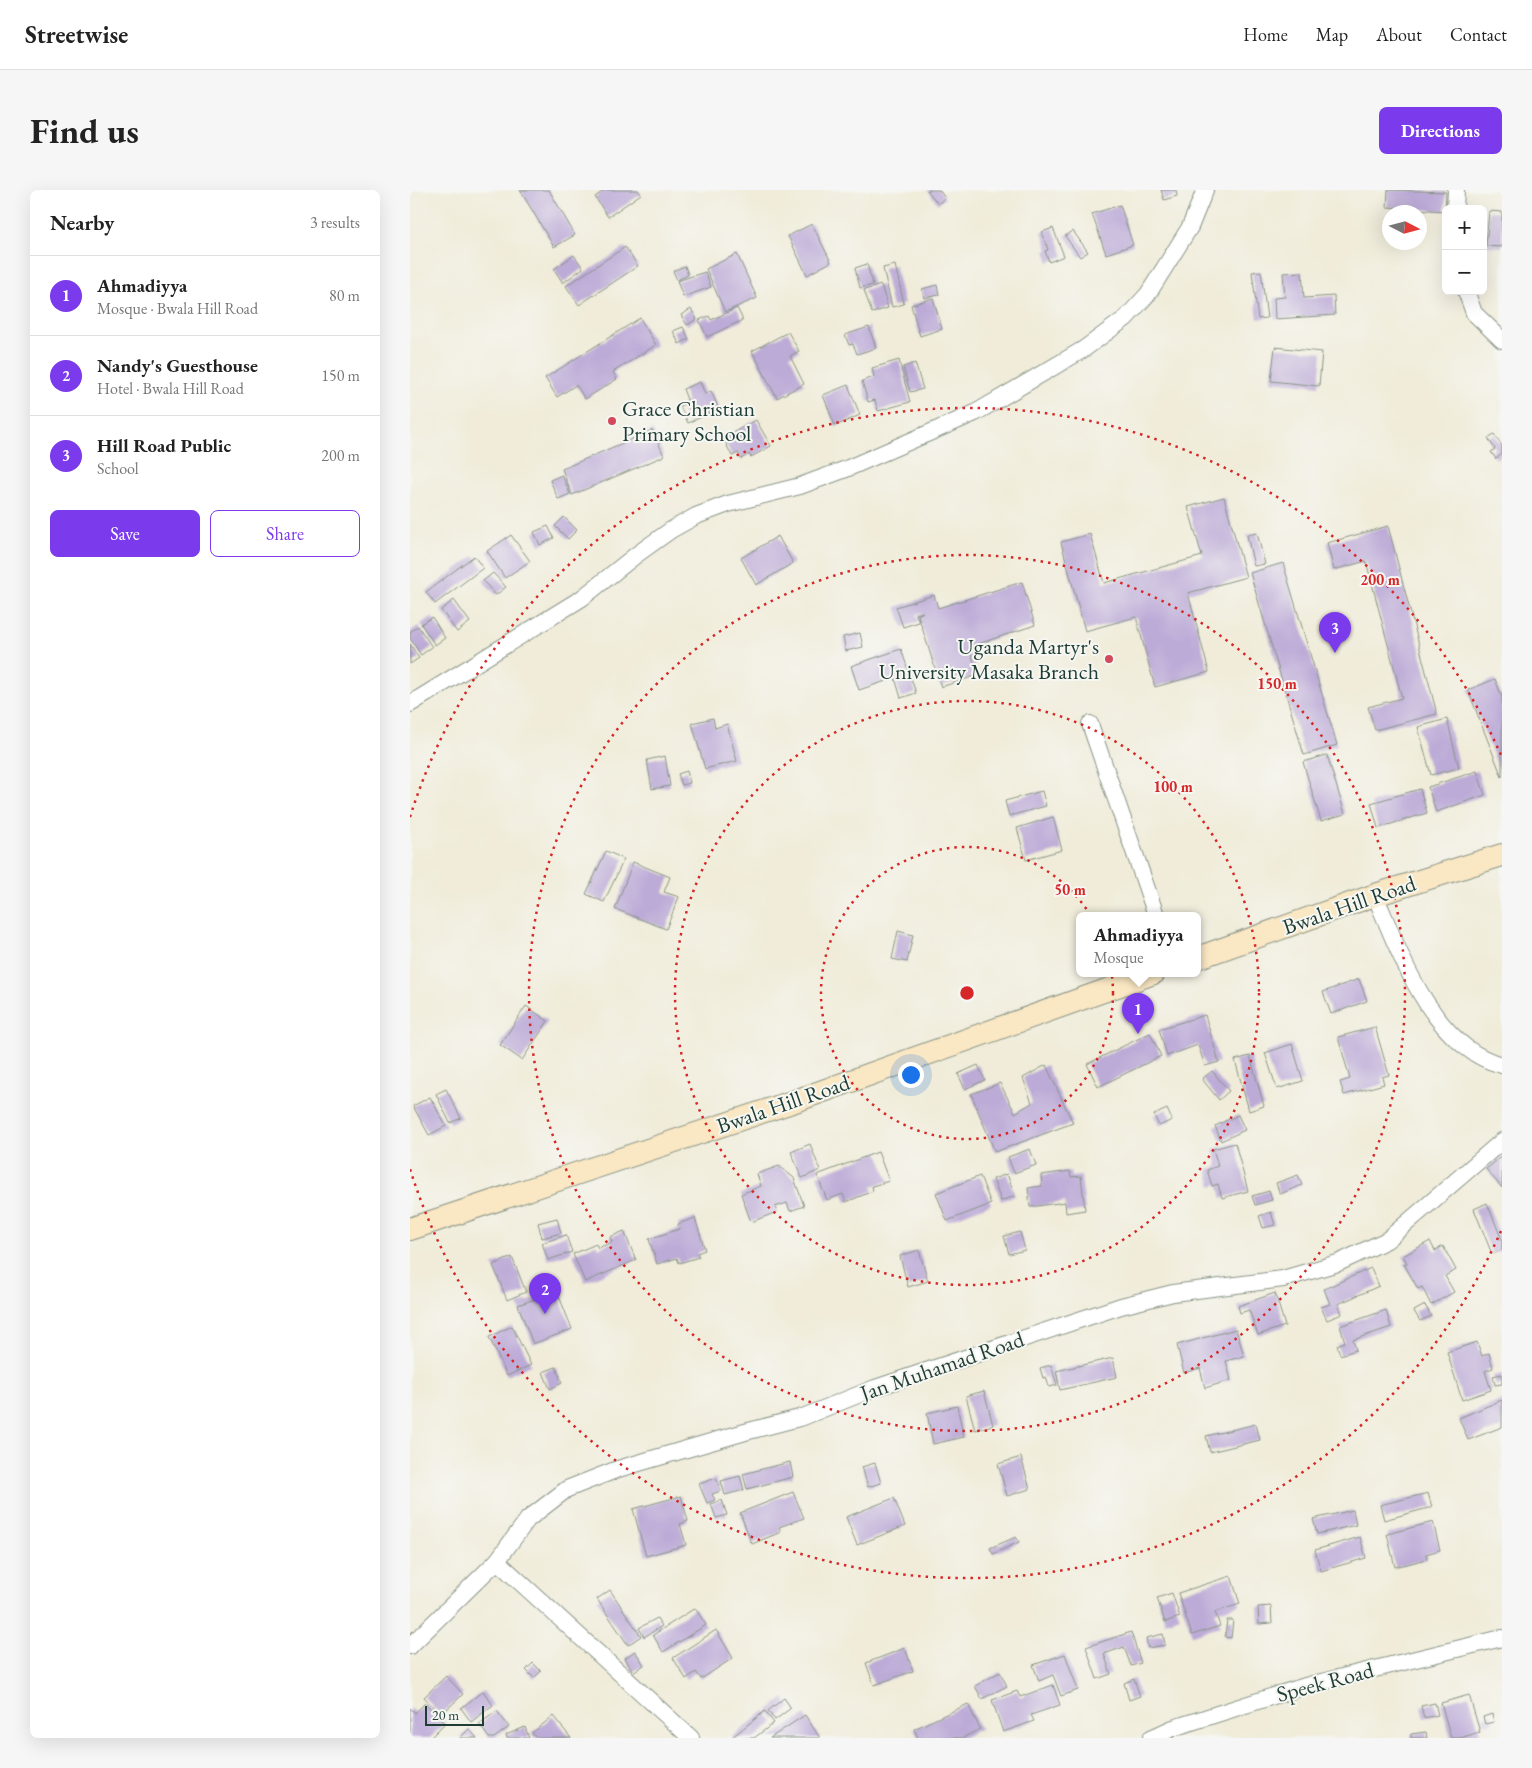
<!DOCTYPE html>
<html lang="en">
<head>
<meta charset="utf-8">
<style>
	:root { --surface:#fff; --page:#f6f6f6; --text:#222; --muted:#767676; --line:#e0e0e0; --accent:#7c3aed }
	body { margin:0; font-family:"EB Garamond",serif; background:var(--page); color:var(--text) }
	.controls { position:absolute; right:15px; top:15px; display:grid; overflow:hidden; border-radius:8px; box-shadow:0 5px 20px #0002 }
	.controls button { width:45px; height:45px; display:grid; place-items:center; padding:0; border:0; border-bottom:1px solid var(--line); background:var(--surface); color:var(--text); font:25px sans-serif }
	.compass { position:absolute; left:972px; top:15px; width:45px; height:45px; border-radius:50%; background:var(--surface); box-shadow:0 5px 20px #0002; rotate:96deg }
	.scale { position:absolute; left:15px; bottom:12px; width:59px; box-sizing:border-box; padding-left:5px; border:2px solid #1f3d34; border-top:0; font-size:14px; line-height:18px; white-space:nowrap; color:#1f3d34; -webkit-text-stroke:4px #f6f6f2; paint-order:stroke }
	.you { position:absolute; left:500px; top:884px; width:18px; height:18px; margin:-12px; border:4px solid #fff; border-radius:50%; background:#1a73e8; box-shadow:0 0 0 8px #1a73e833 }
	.badge { display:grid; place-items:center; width:32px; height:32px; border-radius:50%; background:var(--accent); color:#fff; font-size:16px; font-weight:700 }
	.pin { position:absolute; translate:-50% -41px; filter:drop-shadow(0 1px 2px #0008) }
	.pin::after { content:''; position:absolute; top:26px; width:18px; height:15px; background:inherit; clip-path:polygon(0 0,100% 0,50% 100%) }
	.popup { position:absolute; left:666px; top:722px; width:125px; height:65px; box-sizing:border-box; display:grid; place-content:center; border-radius:8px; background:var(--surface); filter:drop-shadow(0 1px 4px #0005); font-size:16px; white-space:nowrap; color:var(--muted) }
	.popup b { font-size:19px; color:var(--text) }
	.popup::after { content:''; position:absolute; left:50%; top:100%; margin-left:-10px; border:10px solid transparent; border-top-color:var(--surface) }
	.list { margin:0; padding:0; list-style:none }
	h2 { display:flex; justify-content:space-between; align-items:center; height:65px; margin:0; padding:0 20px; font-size:21px }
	h2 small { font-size:16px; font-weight:400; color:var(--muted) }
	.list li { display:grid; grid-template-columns:32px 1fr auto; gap:15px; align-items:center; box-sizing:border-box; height:80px; padding:0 20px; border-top:1px solid var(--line) }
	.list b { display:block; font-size:19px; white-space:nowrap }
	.list p { margin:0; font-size:16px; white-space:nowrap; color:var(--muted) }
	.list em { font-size:16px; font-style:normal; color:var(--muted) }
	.actions { display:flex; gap:10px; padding:15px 20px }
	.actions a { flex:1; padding:11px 0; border:1px solid var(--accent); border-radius:8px; text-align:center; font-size:18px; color:var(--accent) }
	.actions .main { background:var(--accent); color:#fff }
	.map { position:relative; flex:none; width:1092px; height:1548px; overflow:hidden; border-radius:8px }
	header { display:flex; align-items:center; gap:30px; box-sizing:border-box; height:70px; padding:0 25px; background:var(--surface); border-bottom:1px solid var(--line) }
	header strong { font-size:24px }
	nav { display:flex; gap:28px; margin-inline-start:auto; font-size:18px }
	.intro { display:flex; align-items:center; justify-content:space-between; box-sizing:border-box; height:120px; padding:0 30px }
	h1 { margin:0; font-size:35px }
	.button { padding:12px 22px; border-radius:8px; background:var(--accent); color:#fff; font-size:18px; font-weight:700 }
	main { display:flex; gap:30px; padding:0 30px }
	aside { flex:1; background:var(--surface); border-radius:8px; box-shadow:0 5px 20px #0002 }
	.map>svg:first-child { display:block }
</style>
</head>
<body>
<header>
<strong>Streetwise</strong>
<nav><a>Home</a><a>Map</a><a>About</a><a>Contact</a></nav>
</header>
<div class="intro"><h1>Find us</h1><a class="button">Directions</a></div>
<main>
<aside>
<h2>Nearby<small>3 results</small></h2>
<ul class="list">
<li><span class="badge">1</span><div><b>Ahmadiyya</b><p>Mosque · Bwala Hill Road</p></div><em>80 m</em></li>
<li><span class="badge">2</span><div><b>Nandy's Guesthouse</b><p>Hotel · Bwala Hill Road</p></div><em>150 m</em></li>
<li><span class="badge">3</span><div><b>Hill Road Public</b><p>School</p></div><em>200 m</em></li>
</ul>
<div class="actions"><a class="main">Save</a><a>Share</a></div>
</aside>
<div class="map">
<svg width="1092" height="1548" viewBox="0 0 1092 1548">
	<rect width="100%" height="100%" fill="#f6f6f2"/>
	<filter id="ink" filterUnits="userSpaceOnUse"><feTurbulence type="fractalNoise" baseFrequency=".02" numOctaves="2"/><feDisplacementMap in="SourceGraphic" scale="10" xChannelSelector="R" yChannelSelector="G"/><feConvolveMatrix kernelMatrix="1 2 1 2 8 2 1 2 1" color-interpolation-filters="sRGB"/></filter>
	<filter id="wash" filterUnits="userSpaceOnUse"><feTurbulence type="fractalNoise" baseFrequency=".0096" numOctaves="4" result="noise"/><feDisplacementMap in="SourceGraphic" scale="20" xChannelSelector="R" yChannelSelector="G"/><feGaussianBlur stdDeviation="1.12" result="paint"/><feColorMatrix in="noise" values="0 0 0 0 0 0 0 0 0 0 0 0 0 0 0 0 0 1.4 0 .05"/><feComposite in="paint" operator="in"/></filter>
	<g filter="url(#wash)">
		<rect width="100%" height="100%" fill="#f0ecd9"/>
		<g id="blocks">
			<g fill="#bcaad7">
				<polygon points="110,0 139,0 165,45 144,57"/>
				<polygon points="195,0 228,0 231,4 198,27 185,7"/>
				<polygon points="517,0 529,0 535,8 528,14"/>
				<polygon points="751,0 766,0 767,6 754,10"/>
				<polygon points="978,0 1036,2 1035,21 977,17"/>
				<polygon points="710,15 723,55 696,64 682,24"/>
				<polygon points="1079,21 1092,22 1092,57 1076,56"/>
				<polygon points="402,34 421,72 397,85 378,46"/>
				<polygon points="643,38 654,66 639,72 635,61 638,60 632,42"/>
				<polygon points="663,41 678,62 670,67 655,46"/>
				<polygon points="215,57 228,76 169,115 156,96"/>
				<polygon points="327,64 347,108 315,122 296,79"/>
				<polygon points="164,65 173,78 153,93 144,79"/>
				<polygon points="457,74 463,95 450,98 445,78"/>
				<polygon points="485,75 494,114 482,117 473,78"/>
				<polygon points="275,76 278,85 267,90 263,81"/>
				<polygon points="851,81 857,128 848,129 842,82"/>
				<polygon points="295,82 301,97 273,107 267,91"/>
				<polygon points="892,82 894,108 924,106 925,125 865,129 864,108 875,107 873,83"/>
				<polygon points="471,95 478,118 462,123 454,100"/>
				<polygon points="527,95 529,105 514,108 512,99"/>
				<polygon points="523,108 532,139 510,146 501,115"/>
				<polygon points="327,118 333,130 297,147 289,130 299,126 301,130"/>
				<polygon points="281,119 287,129 277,135 271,125"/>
				<polygon points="230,128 246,155 203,182 207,189 175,209 166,195 147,207 135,188"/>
				<polygon points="273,137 279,149 269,154 263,141"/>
				<polygon points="459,137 466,158 447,164 443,154 439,155 435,145"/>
				<polygon points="378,142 389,161 380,166 394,194 367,208 342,161"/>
				<polygon points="865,157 912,162 909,196 861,191"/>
				<polygon points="489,170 500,212 468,221 465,210 458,212 452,191 464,187 462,178"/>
				<polygon points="505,173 513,199 500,202 493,177"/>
				<polygon points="290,192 295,204 301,201 309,219 278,233 270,216 278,212 273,199"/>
				<polygon points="438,195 450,225 425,236 413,205"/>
				<polygon points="346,230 361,256 341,267 339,264 331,269 328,263 322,266 313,248"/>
				<polygon points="243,240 254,266 162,305 152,279"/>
				<polygon points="1084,244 1092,256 1092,264 1086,269 1081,262 1085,259 1078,248"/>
				<polygon points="152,285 160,304 148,309 140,290"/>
				<polygon points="814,307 836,387 778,403 799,482 745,497 726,427 675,441 651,352 680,344 694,393 792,366 778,317"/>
				<polygon points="154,327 167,340 158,349 145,336"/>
				<polygon points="138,336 144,348 130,355 124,342"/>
				<polygon points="978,336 1027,524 965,540 958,517 992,508 956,371 924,380 917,353"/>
				<polygon points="847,343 855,374 844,376 837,345"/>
				<polygon points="101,345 120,371 95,388 77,361"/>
				<polygon points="368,346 383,373 346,395 331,368"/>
				<polygon points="64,366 73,378 25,414 16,402"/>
				<polygon points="873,373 927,555 894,565 840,383"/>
				<polygon points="83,383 96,397 86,405 73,391"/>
				<polygon points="612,392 625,435 559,457 568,485 531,497 508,425 513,422 506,424 509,432 493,437 486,417 524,405 528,418"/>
				<polygon points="44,410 60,432 47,442 31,420"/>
				<polygon points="22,427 35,448 25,455 11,434"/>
				<polygon points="8,436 22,457 11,465 0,448 0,442"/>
				<polygon points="450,443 453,457 436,461 433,447"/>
				<polygon points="0,454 9,468 0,474"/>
				<polygon points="491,459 506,503 491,508 485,488 449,500 441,476"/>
				<polygon points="1085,489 1092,507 1092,587 1058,500"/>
				<polygon points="303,528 305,538 317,534 327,571 295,579 282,533"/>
				<polygon points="1037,529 1049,578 1021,585 1008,537"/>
				<polygon points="917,565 935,624 911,631 893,572"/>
				<polygon points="255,566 260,596 242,599 237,570"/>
				<polygon points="277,581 280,593 272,595 268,584"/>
				<polygon points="1067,581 1075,605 1026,622 1018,597"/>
				<polygon points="1010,599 1017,623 968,638 961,613"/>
				<polygon points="632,601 636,616 599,626 595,611"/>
				<polygon points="643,627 652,660 616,670 607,638"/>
				<polygon points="196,661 214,669 194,712 176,704"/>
				<polygon points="223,672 260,687 254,702 269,707 256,739 205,719"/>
				<polygon points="488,741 503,745 497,772 482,769"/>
				<polygon points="949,789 957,811 921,824 913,802"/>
				<polygon points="116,816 138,831 112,870 90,855"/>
				<polygon points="795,825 809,872 795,876 788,855 757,866 749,839"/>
				<polygon points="965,837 979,885 972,887 974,894 934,905 930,892 940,889 928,847"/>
				<polygon points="740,843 751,866 688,897 677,874"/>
				<polygon points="882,854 893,891 867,899 855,863"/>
				<polygon points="840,866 854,916 839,921 825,870"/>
				<polygon points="568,875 575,890 555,899 548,884"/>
				<polygon points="636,875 663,933 585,962 561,904 590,893 605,923 622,913 613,888"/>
				<polygon points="802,881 819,901 809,910 792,889"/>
				<polygon points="36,899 51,928 40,933 26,904"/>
				<polygon points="20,907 36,936 19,945 3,916"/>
				<polygon points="757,919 762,930 749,936 744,925"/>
				<polygon points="828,925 835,940 811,951 805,936"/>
				<polygon points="825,953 838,1001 812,1008 808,994 802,996 797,980 808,976 803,959"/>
				<polygon points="400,954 410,980 392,988 381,962"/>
				<polygon points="620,959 626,975 604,983 598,967"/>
				<polygon points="468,962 479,991 462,996 463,1001 436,1012 433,1004 417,1010 407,985"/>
				<polygon points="1092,966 1092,998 1076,979"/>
				<polygon points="369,976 384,988 394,1016 380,1021 377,1013 365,1017 367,1022 341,1032 331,1004 351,996 347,984"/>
				<polygon points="660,981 661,987 671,986 675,1020 656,1023 655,1012 620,1017 618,998 632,996 631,985"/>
				<polygon points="597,984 605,1006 591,1011 583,989"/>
				<polygon points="888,985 892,995 870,1004 866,993"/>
				<polygon points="570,986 581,1014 537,1031 526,1003"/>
				<polygon points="859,1001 862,1010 845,1015 842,1006"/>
				<polygon points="1077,1013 1092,1050 1092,1060 1082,1064 1064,1019"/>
				<polygon points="861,1022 865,1035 853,1038 849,1026"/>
				<polygon points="147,1028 151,1043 132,1048 128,1033"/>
				<polygon points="285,1028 295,1060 287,1063 289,1067 269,1073 267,1068 247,1074 239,1049 269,1039 268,1034"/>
				<polygon points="214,1041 226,1070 175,1092 163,1064 186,1054 188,1058 202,1052 200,1047"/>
				<polygon points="610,1042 615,1060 599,1064 594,1046"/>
				<polygon points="156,1045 162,1062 138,1070 132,1053"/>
				<polygon points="1020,1051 1025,1061 1033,1056 1046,1080 1035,1086 1044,1102 1021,1115 1012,1097 1008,1099 994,1074 997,1073 993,1066"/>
				<polygon points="509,1060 518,1091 498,1097 490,1066"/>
				<polygon points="102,1067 116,1102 97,1110 83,1075"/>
				<polygon points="961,1078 969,1096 928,1114 932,1124 917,1130 911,1117 920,1114 914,1099"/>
				<polygon points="147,1101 162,1139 123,1154 108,1115"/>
				<polygon points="865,1103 875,1136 848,1145 839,1120 830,1123 828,1116"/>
				<polygon points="1015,1115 1021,1126 1010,1131 1004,1121"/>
				<polygon points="976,1120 981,1137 943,1150 946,1160 930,1165 927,1155 935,1152 930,1136"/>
				<polygon points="102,1136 121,1175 97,1186 79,1147"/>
				<polygon points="826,1139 834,1166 816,1171 821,1190 795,1198 790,1178 774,1183 767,1155"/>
				<polygon points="1067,1152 1072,1166 1079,1163 1083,1178 1075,1181 1081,1200 1052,1210 1037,1162"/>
				<polygon points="703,1168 707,1187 650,1200 646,1181"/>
				<polygon points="641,1175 647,1195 639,1197 636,1187 633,1188 630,1178"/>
				<polygon points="146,1177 152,1193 140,1199 133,1182"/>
				<polygon points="1092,1184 1092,1194 1085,1195 1083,1186"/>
				<polygon points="574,1201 583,1235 565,1240 556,1206"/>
				<polygon points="1092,1210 1092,1237 1058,1250 1049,1228"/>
				<polygon points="547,1216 554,1247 523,1254 517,1223"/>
				<polygon points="846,1234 850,1250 800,1262 796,1246"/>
				<polygon points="611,1267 620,1299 597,1306 588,1274"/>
				<polygon points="380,1272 383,1287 337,1299 333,1284"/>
				<polygon points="465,1273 471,1293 458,1297 452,1277"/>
				<polygon points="330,1286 334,1300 315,1305 311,1291"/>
				<polygon points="306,1288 311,1301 302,1304 305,1310 297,1313 289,1294"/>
				<polygon points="383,1302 394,1328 369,1337 371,1342 342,1354 330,1323"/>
				<polygon points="1018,1303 1022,1317 974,1330 970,1315"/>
				<polygon points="271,1306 278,1331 270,1334 276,1355 236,1366 223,1319"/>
				<polygon points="484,1308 495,1336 447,1355 436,1327"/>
				<polygon points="312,1310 317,1325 306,1328 301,1314"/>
				<polygon points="943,1320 946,1335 907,1344 903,1329"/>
				<polygon points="1023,1332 1030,1360 1016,1364 1017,1369 985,1377 977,1344"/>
				<polygon points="606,1347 609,1352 583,1364 580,1358"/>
				<polygon points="950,1347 956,1368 911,1381 905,1360"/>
				<polygon points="821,1386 830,1414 805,1422 810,1436 782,1445 768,1403"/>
				<polygon points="200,1400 231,1446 218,1455 187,1409"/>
				<polygon points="762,1403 770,1427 755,1432 747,1408"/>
				<polygon points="861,1416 862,1433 849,1434 848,1417"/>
				<polygon points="285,1418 296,1435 253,1462 243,1445"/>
				<polygon points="247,1428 252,1436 234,1447 229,1438"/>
				<polygon points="817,1430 823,1430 821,1448 815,1447"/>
				<polygon points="306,1440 323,1468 291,1489 286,1482 276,1489 263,1468"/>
				<polygon points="721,1442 731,1473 721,1476 714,1457 694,1464 701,1484 687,1489 676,1457"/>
				<polygon points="753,1444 755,1455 738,1458 736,1448"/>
				<polygon points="495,1458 503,1481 464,1495 456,1473"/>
				<polygon points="225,1461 234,1475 223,1482 215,1468"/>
				<polygon points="655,1464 668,1500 651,1506 643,1485 629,1491 623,1475"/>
				<polygon points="123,1473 131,1481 124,1488 116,1480"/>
				<polygon points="590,1482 597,1496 572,1509 565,1496"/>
				<polygon points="36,1486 53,1504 31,1525 14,1507"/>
				<polygon points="724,1489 730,1506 719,1510 714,1493"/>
				<polygon points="643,1495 650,1515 621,1525 624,1531 593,1542 582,1510 607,1501 610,1507"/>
				<polygon points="73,1501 83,1515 61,1532 51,1518"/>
				<polygon points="1059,1505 1070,1542 1050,1548 1041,1548 1031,1513"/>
				<polygon points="374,1508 381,1518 365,1530 358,1521"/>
				<polygon points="15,1513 35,1533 20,1548 0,1548 0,1518 5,1523"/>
				<polygon points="1025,1513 1028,1525 1014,1528 1011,1516"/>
				<polygon points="558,1514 570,1539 552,1548 508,1548 504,1539"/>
				<polygon points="87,1521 99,1537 84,1548 79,1548 69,1534"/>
				<polygon points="355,1521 364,1533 344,1548 321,1548"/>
				<polygon points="1082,1524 1084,1532 1075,1534 1073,1527"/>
				<polygon points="395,1525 410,1548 360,1548"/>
				<polygon points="143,1526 161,1548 126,1548 122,1543"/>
				<polygon points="115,1537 119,1548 97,1548 96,1545"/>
				<polygon points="59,1539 67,1548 50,1548"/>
				<polygon points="1016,1542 1017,1548 1001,1548 1001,1544"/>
			</g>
		</g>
	</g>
	<g filter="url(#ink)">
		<use href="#blocks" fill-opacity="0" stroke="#889486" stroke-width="1"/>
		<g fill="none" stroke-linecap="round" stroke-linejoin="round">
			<defs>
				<g id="street">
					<polyline points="1045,19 1046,0"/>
					<polyline points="1056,101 1064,123 1092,150"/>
					<polyline points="0,514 172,408 226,365 261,340 286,326 318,314 390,296 436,279 565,223 674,159 716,128 738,104 780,37 795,0"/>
					<polyline points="680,534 746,725"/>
					<path d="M 965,705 C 990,764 1023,858 1092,875"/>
					<polyline points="87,1371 281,1548"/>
					<polyline points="0,1456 87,1371 118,1329 157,1299 208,1279 335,1242 393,1227 465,1198 711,1116 763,1103 873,1089 928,1073 977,1050 1092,951"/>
					<polyline points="741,1548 763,1538 895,1496 1092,1448"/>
				</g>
				<g id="secondary">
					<polyline points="787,768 965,705 1092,665"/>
					<polyline points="0,1039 385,911 744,783"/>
				</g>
			</defs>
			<use href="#street" stroke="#889486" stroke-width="18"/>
			<use href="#secondary" stroke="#889486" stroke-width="24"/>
			<use href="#street" stroke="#fff" stroke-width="16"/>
			<use href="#secondary" stroke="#fae7c3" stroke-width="22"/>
		</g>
	</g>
	<g fill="none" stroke="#d62828" stroke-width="2.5" stroke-dasharray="2.5 5">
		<circle cx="557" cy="803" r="146"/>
		<circle cx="557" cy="803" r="292"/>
		<circle cx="557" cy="803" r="438"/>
		<path d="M1091 1041A584 584 0 0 1 0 979M0 627A584 584 0 0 1 1091 565"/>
	</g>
	<g fill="#d1495b" stroke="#f6f6f2" stroke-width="2">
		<circle cx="202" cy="231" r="5"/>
		<circle cx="699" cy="469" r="5"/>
	</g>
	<g text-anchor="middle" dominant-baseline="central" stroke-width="4" stroke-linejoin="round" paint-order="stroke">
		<g font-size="22" fill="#1f3d34" stroke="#f6f6f2" text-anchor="start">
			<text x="212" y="218">Grace Christian<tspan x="212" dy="25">Primary School</tspan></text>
			<text x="689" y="456" text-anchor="end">Uganda Martyr's<tspan x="689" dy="25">University Masaka Branch</tspan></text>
		</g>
		<g font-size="22" fill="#1f3d34" stroke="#f6f6f2">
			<text transform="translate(939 715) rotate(-19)">Bwala Hill Road</text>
			<text transform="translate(373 914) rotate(-19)">Bwala Hill Road</text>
			<text transform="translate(532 1176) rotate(-19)">Jan Muhamad Road</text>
			<text transform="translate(915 1492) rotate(-15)">Speek Road</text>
		</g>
	</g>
	<circle cx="557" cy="803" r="8" fill="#d62828" stroke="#f6f6f2" stroke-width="2.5"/>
	<g font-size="15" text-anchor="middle" font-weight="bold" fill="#d62828" stroke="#f6f6f2" stroke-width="4" stroke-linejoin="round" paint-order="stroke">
		<text x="970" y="395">200 m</text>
		<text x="867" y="499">150 m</text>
		<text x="763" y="602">100 m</text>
		<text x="660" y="705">50 m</text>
	</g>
</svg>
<div class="controls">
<button>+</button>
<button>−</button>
</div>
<svg class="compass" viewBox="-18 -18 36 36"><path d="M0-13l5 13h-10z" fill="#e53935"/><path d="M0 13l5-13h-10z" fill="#767676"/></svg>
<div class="scale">20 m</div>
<div class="you"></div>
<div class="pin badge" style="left:728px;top:844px">1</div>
<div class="popup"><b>Ahmadiyya</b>Mosque</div>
<div class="pin badge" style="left:135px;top:1124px">2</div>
<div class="pin badge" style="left:925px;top:463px">3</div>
</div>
</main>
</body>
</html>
